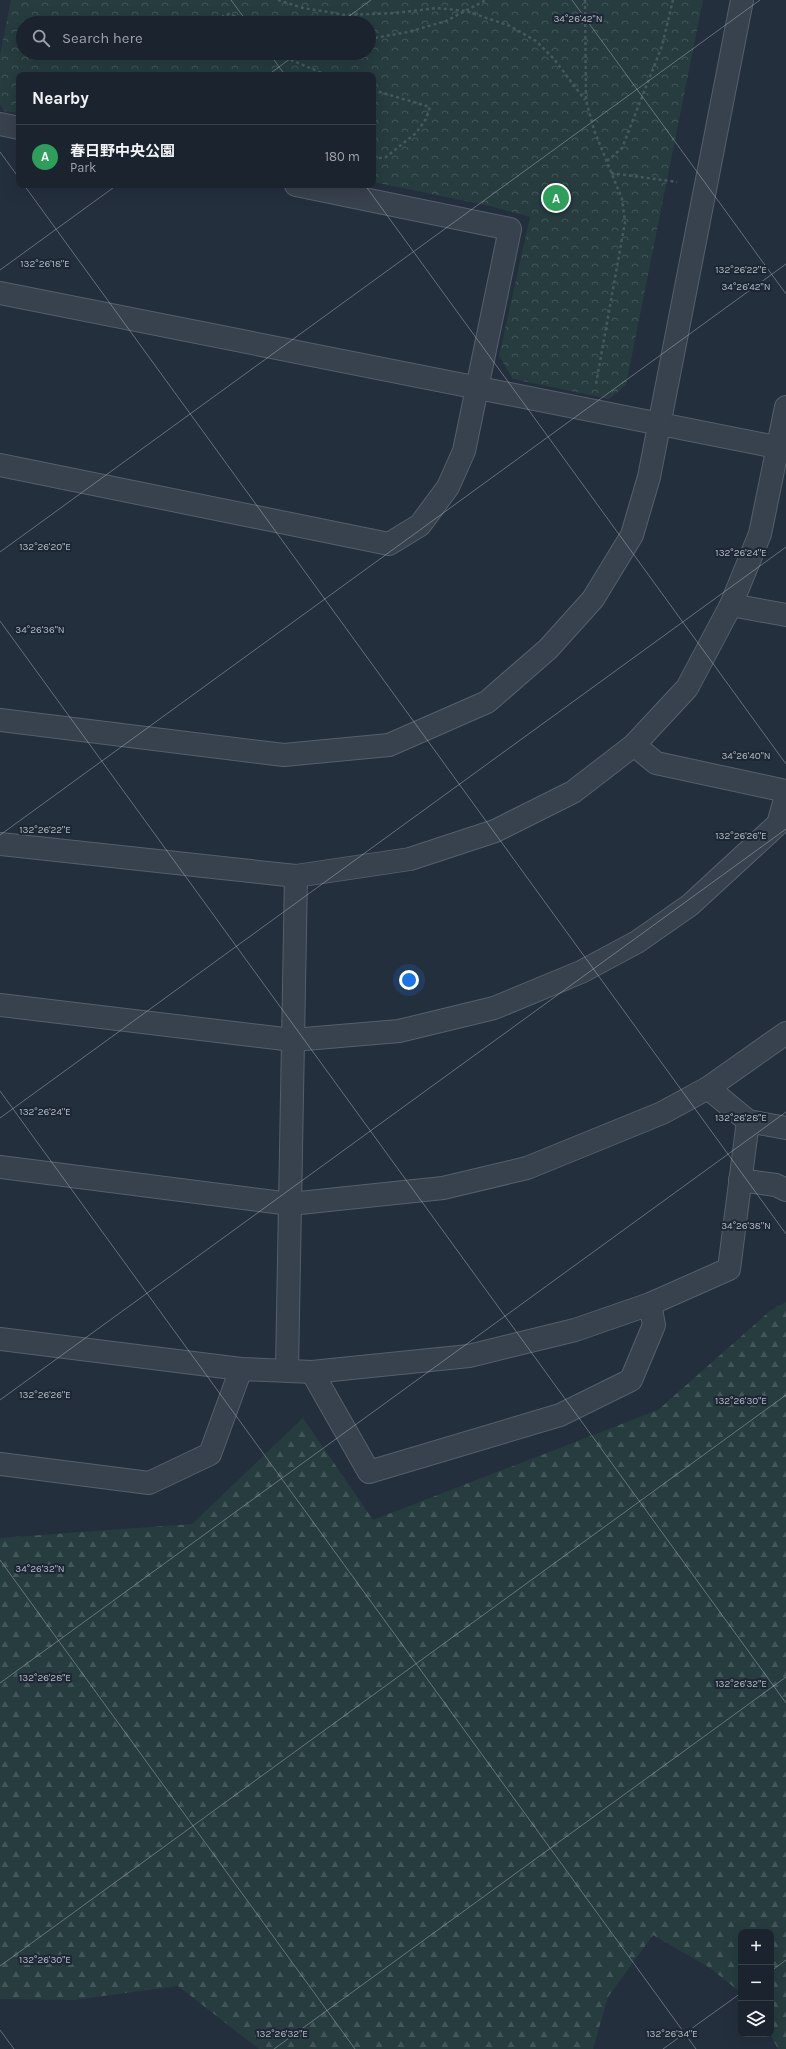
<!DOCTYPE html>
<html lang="en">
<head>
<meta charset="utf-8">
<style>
	:root { --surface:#1b232e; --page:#242b36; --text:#f1f3f6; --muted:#a0a4aa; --line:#39404a; --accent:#0b8043 }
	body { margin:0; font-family:Karla,"Noto Sans JP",sans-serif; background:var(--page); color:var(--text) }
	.controls { position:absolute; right:12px; bottom:12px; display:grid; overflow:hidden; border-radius:8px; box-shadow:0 4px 16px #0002 }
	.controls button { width:36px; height:36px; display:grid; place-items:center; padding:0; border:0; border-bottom:1px solid var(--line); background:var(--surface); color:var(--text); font:20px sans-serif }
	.you { position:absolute; left:409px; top:980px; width:14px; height:14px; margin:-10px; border:3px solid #fff; border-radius:50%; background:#1a73e8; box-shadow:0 0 0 6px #1a73e833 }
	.badge { display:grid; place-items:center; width:26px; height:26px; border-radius:50%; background:var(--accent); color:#fff; font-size:13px; font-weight:700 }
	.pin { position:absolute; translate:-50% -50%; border:2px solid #fff; box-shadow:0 1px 4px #0006 }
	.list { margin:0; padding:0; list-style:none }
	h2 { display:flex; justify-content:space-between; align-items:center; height:52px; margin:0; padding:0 16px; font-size:17px }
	h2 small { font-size:13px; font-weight:400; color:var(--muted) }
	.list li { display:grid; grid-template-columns:26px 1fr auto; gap:12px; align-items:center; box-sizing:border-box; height:64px; padding:0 16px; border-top:1px solid var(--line) }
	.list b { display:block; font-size:15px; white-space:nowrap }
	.list p { margin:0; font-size:13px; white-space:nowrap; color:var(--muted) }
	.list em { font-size:13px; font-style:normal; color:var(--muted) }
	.icon { flex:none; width:22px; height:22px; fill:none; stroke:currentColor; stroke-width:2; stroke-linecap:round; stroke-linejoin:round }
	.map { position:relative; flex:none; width:786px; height:2049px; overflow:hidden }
	.search { position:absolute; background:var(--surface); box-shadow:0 4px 16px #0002; left:16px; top:16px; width:360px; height:44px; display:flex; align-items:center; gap:10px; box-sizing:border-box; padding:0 14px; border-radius:22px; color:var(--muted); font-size:15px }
	.panel { position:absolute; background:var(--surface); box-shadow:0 4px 16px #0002; left:16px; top:72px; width:360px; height:116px; border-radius:8px }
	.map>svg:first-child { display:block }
</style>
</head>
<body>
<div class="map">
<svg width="786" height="2049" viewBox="0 0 786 2049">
	<defs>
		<pattern id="forest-firs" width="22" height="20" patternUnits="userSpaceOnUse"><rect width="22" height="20" fill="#263c3f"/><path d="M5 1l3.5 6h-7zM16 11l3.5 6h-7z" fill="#435659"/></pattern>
		<pattern id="park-crowns" width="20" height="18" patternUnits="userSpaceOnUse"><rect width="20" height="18" fill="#263c3f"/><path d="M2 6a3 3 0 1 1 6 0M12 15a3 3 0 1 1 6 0" fill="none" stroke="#435659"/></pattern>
	</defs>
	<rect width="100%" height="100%" fill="#242f3e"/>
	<polygon fill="url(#forest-firs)" points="786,1302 786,2049 778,2049 770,2034 771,1932 741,1932 741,1993 710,1968 653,1935 608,1997 593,2049 259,2049 178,1986 74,2000 0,1999 0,1538 192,1524 303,1418 373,1520 658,1410 771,1310"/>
	<path fill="url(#park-crowns)" fill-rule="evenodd" d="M 11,0 L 703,0 L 626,385 L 609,399 L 513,379 L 499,356 L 530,217 L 490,206 L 373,182 L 373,75 L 19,75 L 19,113 L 4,111 L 0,104 L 0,55 ZM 23,23 L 369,23 L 369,53 L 23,53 Z"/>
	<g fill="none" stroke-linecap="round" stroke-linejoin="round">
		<defs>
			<g id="minor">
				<polyline points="0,124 19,128"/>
				<polyline points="0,293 786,449"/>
				<polyline points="0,465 389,544 420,525 448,487 464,451 510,229 296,185"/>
				<polyline points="731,605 786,615"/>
				<polyline points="0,720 284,755 389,745 487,702 548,649 593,599 632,535 649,477 742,0"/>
				<polyline points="634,745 656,763 786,791"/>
				<polyline points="0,844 296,876 410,859 495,831 573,792 634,745 687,688 731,605 760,534 786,407"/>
				<polyline points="0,1005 293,1040 399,1031 494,1008 581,972 637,942 690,905 778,824 786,796"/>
				<polyline points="708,1088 748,1121 786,1128"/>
				<polyline points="0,1167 290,1204 443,1188 527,1168 662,1113 708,1088 786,1033"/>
				<polyline points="740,1180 776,1185 786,1190"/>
				<polyline points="0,1339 241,1369 312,1372 469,1356 575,1330 650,1304 729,1269 748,1121"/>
				<polyline points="287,1370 296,876"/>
				<polyline points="312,1372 369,1472 560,1415 631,1380 654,1325 650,1304"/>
				<polyline points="0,1464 149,1483 210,1454 241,1369"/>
			</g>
		</defs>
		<use href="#minor" stroke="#565f6c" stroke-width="24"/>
		<g stroke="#44595c" stroke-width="2.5" stroke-dasharray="3 3" stroke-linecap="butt">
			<polyline points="278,0 303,8 345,15 395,13 437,8 466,11 510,26 536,41 554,59 585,100"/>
			<polyline points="585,0 586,100 594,130 622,199 625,222 596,384"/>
			<polyline points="227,23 223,16 229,14 255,23"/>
			<polyline points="369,39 408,32 446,21 486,0"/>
			<polyline points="274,53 327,75"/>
			<polyline points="373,90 430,107 426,119 416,133 386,157 373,159"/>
			<polyline points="607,161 622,148 662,46 673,0"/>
			<polyline points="611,173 677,182"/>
		</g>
		<use href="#minor" stroke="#38414e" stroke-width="22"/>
	</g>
	<path fill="none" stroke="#b4bcc9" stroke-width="1" stroke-opacity="0.45" d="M 231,0 L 248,23M 572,0 L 786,294M 340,23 L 371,0M 269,53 L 285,75M 268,75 L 298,53M 0,152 L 19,178M 24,185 L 786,1234M 365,185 L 786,764M 0,270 L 117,185M 0,552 L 760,0M 0,621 L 786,1703M 0,835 L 786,264M 0,1091 L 696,2049M 0,1118 L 786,547M 0,1400 L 786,829M 0,1560 L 355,2049M 0,1683 L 786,1112M 0,1966 L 786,1395M 771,1971 L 786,1960M 0,2030 L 14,2049M 274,2049 L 786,1677M 663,2049 L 741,1993"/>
	<g font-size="10" text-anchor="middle" fill="#b4bcc9" stroke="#1d2633" stroke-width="4" stroke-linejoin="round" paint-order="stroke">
		<text x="578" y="22">34°26'42"N</text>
		<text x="45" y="267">132°26'18"E</text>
		<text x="741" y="273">132°26'22"E</text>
		<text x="746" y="290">34°26'42"N</text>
		<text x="45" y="550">132°26'20"E</text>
		<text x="741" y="556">132°26'24"E</text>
		<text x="40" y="633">34°26'36"N</text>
		<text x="746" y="759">34°26'40"N</text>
		<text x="45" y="833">132°26'22"E</text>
		<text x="741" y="839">132°26'26"E</text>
		<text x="45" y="1115">132°26'24"E</text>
		<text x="741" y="1121">132°26'28"E</text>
		<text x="746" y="1229">34°26'38"N</text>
		<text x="45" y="1398">132°26'26"E</text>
		<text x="741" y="1404">132°26'30"E</text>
		<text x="40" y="1572">34°26'32"N</text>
		<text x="45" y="1681">132°26'28"E</text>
		<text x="741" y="1687">132°26'32"E</text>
		<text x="45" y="1963">132°26'30"E</text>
		<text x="282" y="2037">132°26'32"E</text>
		<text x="672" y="2037">132°26'34"E</text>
	</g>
</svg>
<div class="controls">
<button>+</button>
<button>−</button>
<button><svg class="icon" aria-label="layers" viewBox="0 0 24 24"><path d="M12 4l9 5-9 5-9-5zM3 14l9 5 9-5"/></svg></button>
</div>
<div class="you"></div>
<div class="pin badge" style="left:556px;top:198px;background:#2e9e5b">A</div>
<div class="search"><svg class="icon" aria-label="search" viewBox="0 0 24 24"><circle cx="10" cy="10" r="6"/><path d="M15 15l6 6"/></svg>Search here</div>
<section class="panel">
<h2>Nearby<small></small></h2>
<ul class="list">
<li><span class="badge" style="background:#2e9e5b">A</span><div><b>春日野中央公園</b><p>Park</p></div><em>180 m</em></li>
</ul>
</section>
</div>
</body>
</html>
